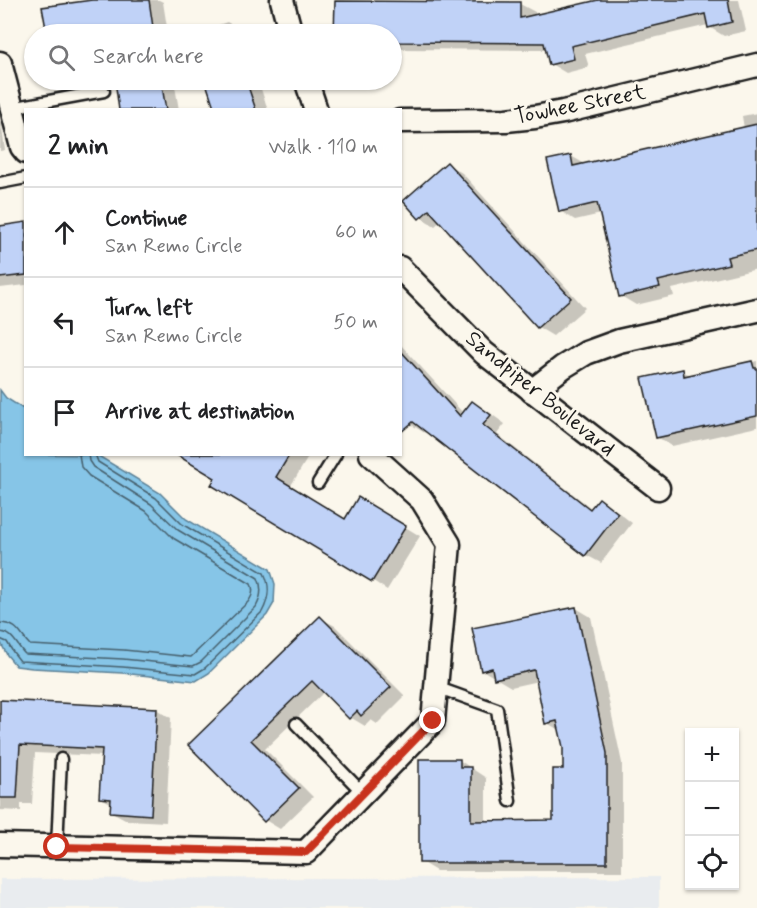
<!DOCTYPE html>
<html lang="en">
<head>
<meta charset="utf-8">
<style>
	:root { --surface:#fff; --page:#f2f2f2; --text:#202124; --muted:#757577; --line:#e0e0e0 }
	body { margin:0; font-family:Mynerve,sans-serif; background:var(--page); color:var(--text) }
	.controls { position:absolute; right:18px; bottom:18px; display:grid; overflow:hidden; border-radius:0px; box-shadow:0 2px 4px #0004 }
	.controls button { width:54px; height:54px; display:grid; place-items:center; padding:0; border:0; border-bottom:2px solid var(--line); background:var(--surface); color:var(--text); font:30px sans-serif }
	.stop { position:absolute; width:18px; height:18px; margin:-14px; border:4px solid #c8321e; border-radius:50%; background:#fff }
	.stop.end { background:#c8321e; border-color:#fff; box-shadow:0 2px 6px #0008 }
	.list { margin:0; padding:0; list-style:none }
	h2 { display:flex; justify-content:space-between; align-items:center; height:78px; margin:0; padding:0 24px; font-size:26px }
	h2 small { font-size:20px; font-weight:400; color:var(--muted) }
	.list li { display:grid; grid-template-columns:39px 1fr auto; gap:18px; align-items:center; box-sizing:border-box; height:90px; padding:0 24px; border-top:2px solid var(--line) }
	.list b { display:block; font-size:22px; white-space:nowrap }
	.list p { margin:0; font-size:20px; white-space:nowrap; color:var(--muted) }
	.list em { font-size:20px; font-style:normal; color:var(--muted) }
	.icon { flex:none; width:33px; height:33px; fill:none; stroke:currentColor; stroke-width:2; stroke-linecap:round; stroke-linejoin:round }
	.map { position:relative; flex:none; width:757px; height:908px; overflow:hidden }
	.search { position:absolute; background:var(--surface); box-shadow:0 2px 4px #0004; left:24px; top:24px; width:378px; height:66px; display:flex; align-items:center; gap:15px; box-sizing:border-box; padding:0 21px; border-radius:33px; color:var(--muted); font-size:22px }
	.panel { position:absolute; background:var(--surface); box-shadow:0 2px 4px #0004; left:24px; top:108px; width:378px; height:348px; border-radius:0px }
	.map>svg:first-child { display:block }
</style>
</head>
<body>
<div class="map">
<svg width="757" height="908" viewBox="0 0 757 908">
	<rect width="100%" height="100%" fill="#fbf7ec"/>
	<filter id="ink" filterUnits="userSpaceOnUse"><feTurbulence type="fractalNoise" baseFrequency=".0167" numOctaves="2"/><feDisplacementMap in="SourceGraphic" scale="12" xChannelSelector="R" yChannelSelector="G"/><feConvolveMatrix kernelMatrix="1 2 1 2 8 2 1 2 1" color-interpolation-filters="sRGB"/></filter>
	<g filter="url(#ink)">
		<polygon fill="#e9ecef" points="659,877 659,908 0,908 0,879"/>
		<polygon fill="#86c5e7" stroke="#5c8196" stroke-width="1.5" points="0,390 6,398 25,410 26,454 97,455 160,493 186,519 270,569 275,584 274,603 267,615 209,673 196,681 122,673 32,668 16,666 7,655 0,641"/>
		<g fill="#0003">
			<polygon points="102,0 159,0 163,2 168,34 48,34 44,9"/>
			<polygon points="605,0 739,0 746,31 724,36 709,27 708,25 585,54 589,67 566,73 551,64 547,50 392,49 392,34 336,34 336,3 520,4 535,12 535,16"/>
			<polygon points="227,22 242,31 243,34 192,34"/>
			<polygon points="116,80 174,80 179,110 121,110"/>
			<polygon points="207,80 258,80 268,110 216,110"/>
			<polygon points="757,113 757,269 672,289 674,296 636,305 621,296 601,214 575,220 560,211 571,156 585,164 744,129 742,116"/>
			<polygon points="0,115 5,150 0,151"/>
			<polygon points="447,164 462,173 585,308 553,336 538,327 441,221 435,226 420,217"/>
			<polygon points="26,224 26,285 0,288 0,228"/>
			<polygon points="400,344 464,414 472,403 487,411 505,424 497,434 592,509 599,500 614,509 632,523 601,563 586,555 427,431 425,433 410,424 400,414"/>
			<polygon points="757,361 757,427 672,446 657,437 682,371 692,376"/>
			<polygon points="178,454 310,454 290,487 346,521 374,508 420,536 387,590 217,478"/>
			<polygon points="576,608 591,617 622,763 622,871 436,871 421,862 459,760 486,778 486,822 555,822 564,770 564,747 561,731 547,723 538,681 511,687 482,670"/>
			<polygon points="320,618 335,626 405,696 377,724 371,720 365,726 350,717 324,692 265,749 313,797 280,829 265,820 191,745"/>
			<polygon points="0,702 156,709 171,718 166,822 127,820 112,812 112,804 100,797 103,756 35,753 32,804 21,804 21,811 0,810"/>
		</g>
		<g fill="none" stroke-linecap="round" stroke-linejoin="round">
			<g stroke="#46606d" stroke-width="1.5">
				<path d="M 0,623 C 19,624 19,634 30,645 L 124,650 L 191,657 L 248,602 C 252,597 254,590 251,584 L 173,538 L 146,511 L 89,476 L 81,467 L 79,454"/>
				<path d="M 0,632 C 14,633 16,645 25,654 L 123,659 L 193,666 L 201,662 L 256,607 C 261,598 263,589 258,578 L 178,530 L 151,504 L 93,467 L 89,461 L 88,454"/>
				<path d="M 0,639 L 7,642 L 13,652 L 20,661 L 123,667 L 195,674 L 205,668 L 262,612 C 269,599 271,587 264,573 L 182,524 L 156,498 L 98,462 L 95,454"/>
			</g>
		</g>
		<g fill="#c0d2f7" stroke="#1c1c1c" stroke-width="1.5">
			<polygon points="92,0 149,0 154,34 47,34 42,7"/>
			<polygon points="598,0 728,0 732,22 708,28 705,14 571,46 574,59 549,65 544,43 392,42 392,34 334,34 335,1 520,2 520,18"/>
			<polygon points="115,80 161,80 166,110 119,110"/>
			<polygon points="205,80 246,80 256,110 215,110"/>
			<polygon points="757,124 757,250 727,257 729,264 658,281 660,287 619,297 597,203 559,212 547,160 571,155 573,166"/>
			<polygon points="447,162 571,298 537,328 429,210 419,219 403,201"/>
			<polygon points="26,222 26,275 0,278 0,226"/>
			<polygon points="400,350 460,416 472,401 491,415 483,425 590,509 599,498 618,513 585,556 413,422 400,433"/>
			<polygon points="752,361 754,368 757,368 757,416 656,438 642,378 683,369 684,376"/>
			<polygon points="175,454 290,454 276,477 345,519 358,497 406,526 372,582 211,485 215,478"/>
			<polygon points="576,607 607,753 607,863 419,863 419,759 460,759 460,767 471,767 471,821 553,820 553,769 563,769 563,747 557,721 545,724 534,670 494,679 492,668 481,671 472,628"/>
			<polygon points="320,616 391,687 361,716 357,711 349,719 312,681 251,740 299,788 264,822 188,745"/>
			<polygon points="0,700 157,708 151,815 110,812 111,799 99,798 102,749 20,745 17,798 0,798"/>
		</g>
		<g fill="none" stroke-linecap="round" stroke-linejoin="round">
			<defs>
				<g id="lane">
					<polyline points="11,108 104,91"/>
					<polyline points="0,183 26,178"/>
					<polyline points="318,483 336,454"/>
					<polyline points="436,687 497,709 510,801"/>
					<polyline points="296,724 363,793"/>
					<polyline points="57,847 61,759"/>
				</g>
				<g id="street">
					<polyline points="282,0 291,34"/>
					<polyline points="0,63 22,147 26,152"/>
					<polyline points="306,80 316,110"/>
					<polyline points="400,121 506,120 535,117 563,112 757,65"/>
					<polyline points="400,268 484,353 658,488"/>
					<polyline points="532,391 563,367 586,353 619,341 757,310"/>
					<polyline points="0,845 306,852 433,721 449,544 422,500 371,454"/>
				</g>
			</defs>
			<use href="#lane" stroke="#1c1c1c" stroke-width="15"/>
			<use href="#street" stroke="#1c1c1c" stroke-width="27"/>
			<use href="#lane" stroke="#fbf7ec" stroke-width="10"/>
			<use href="#street" stroke="#fbf7ec" stroke-width="22"/>
		</g>
	</g>
	<g fill="none" stroke-linecap="round" stroke-linejoin="round" filter="url(#ink)">
		<polyline stroke="#c8321e" stroke-width="8" points="57,847 306,852 433,721"/>
	</g>
	<g text-anchor="middle" dominant-baseline="central" stroke-width="6" stroke-linejoin="round" paint-order="stroke">
		<g font-size="22" fill="#1c1c1c" stroke="#fbf7ec">
			<text transform="translate(580 105) rotate(-11)">Towhee Street</text>
			<text transform="translate(540 394) rotate(39)">Sandpiper Boulevard</text>
		</g>
	</g>
</svg>
<div class="controls">
<button>+</button>
<button>−</button>
<button><svg class="icon" aria-label="locate" viewBox="0 0 24 24"><circle cx="12" cy="12" r="6"/><path d="M12 2v4M12 18v4M2 12h4M18 12h4"/></svg></button>
</div>
<div class="stop" style="left:57px;top:847px"></div>
<div class="stop end" style="left:433px;top:721px"></div>
<div class="search"><svg class="icon" aria-label="search" viewBox="0 0 24 24"><circle cx="10" cy="10" r="6"/><path d="M15 15l6 6"/></svg>Search here</div>
<section class="panel">
<h2>2 min<small>Walk · 110 m</small></h2>
<ul class="list">
<li><svg class="icon" aria-label="ahead" viewBox="0 0 24 24"><path d="M12 20V5M6 11l6-6 6 6"/></svg><div><b>Continue</b><p>San Remo Circle</p></div><em>60 m</em></li>
<li><svg class="icon" aria-label="left" viewBox="0 0 24 24"><path d="M17 20v-9H6M10 6l-5 5 5 5"/></svg><div><b>Turn left</b><p>San Remo Circle</p></div><em>50 m</em></li>
<li><svg class="icon" aria-label="arrive" viewBox="0 0 24 24"><path d="M6 21V4h12l-3 4 3 4H6"/></svg><div><b>Arrive at destination</b></div></li>
</ul>
</section>
</div>
</body>
</html>
